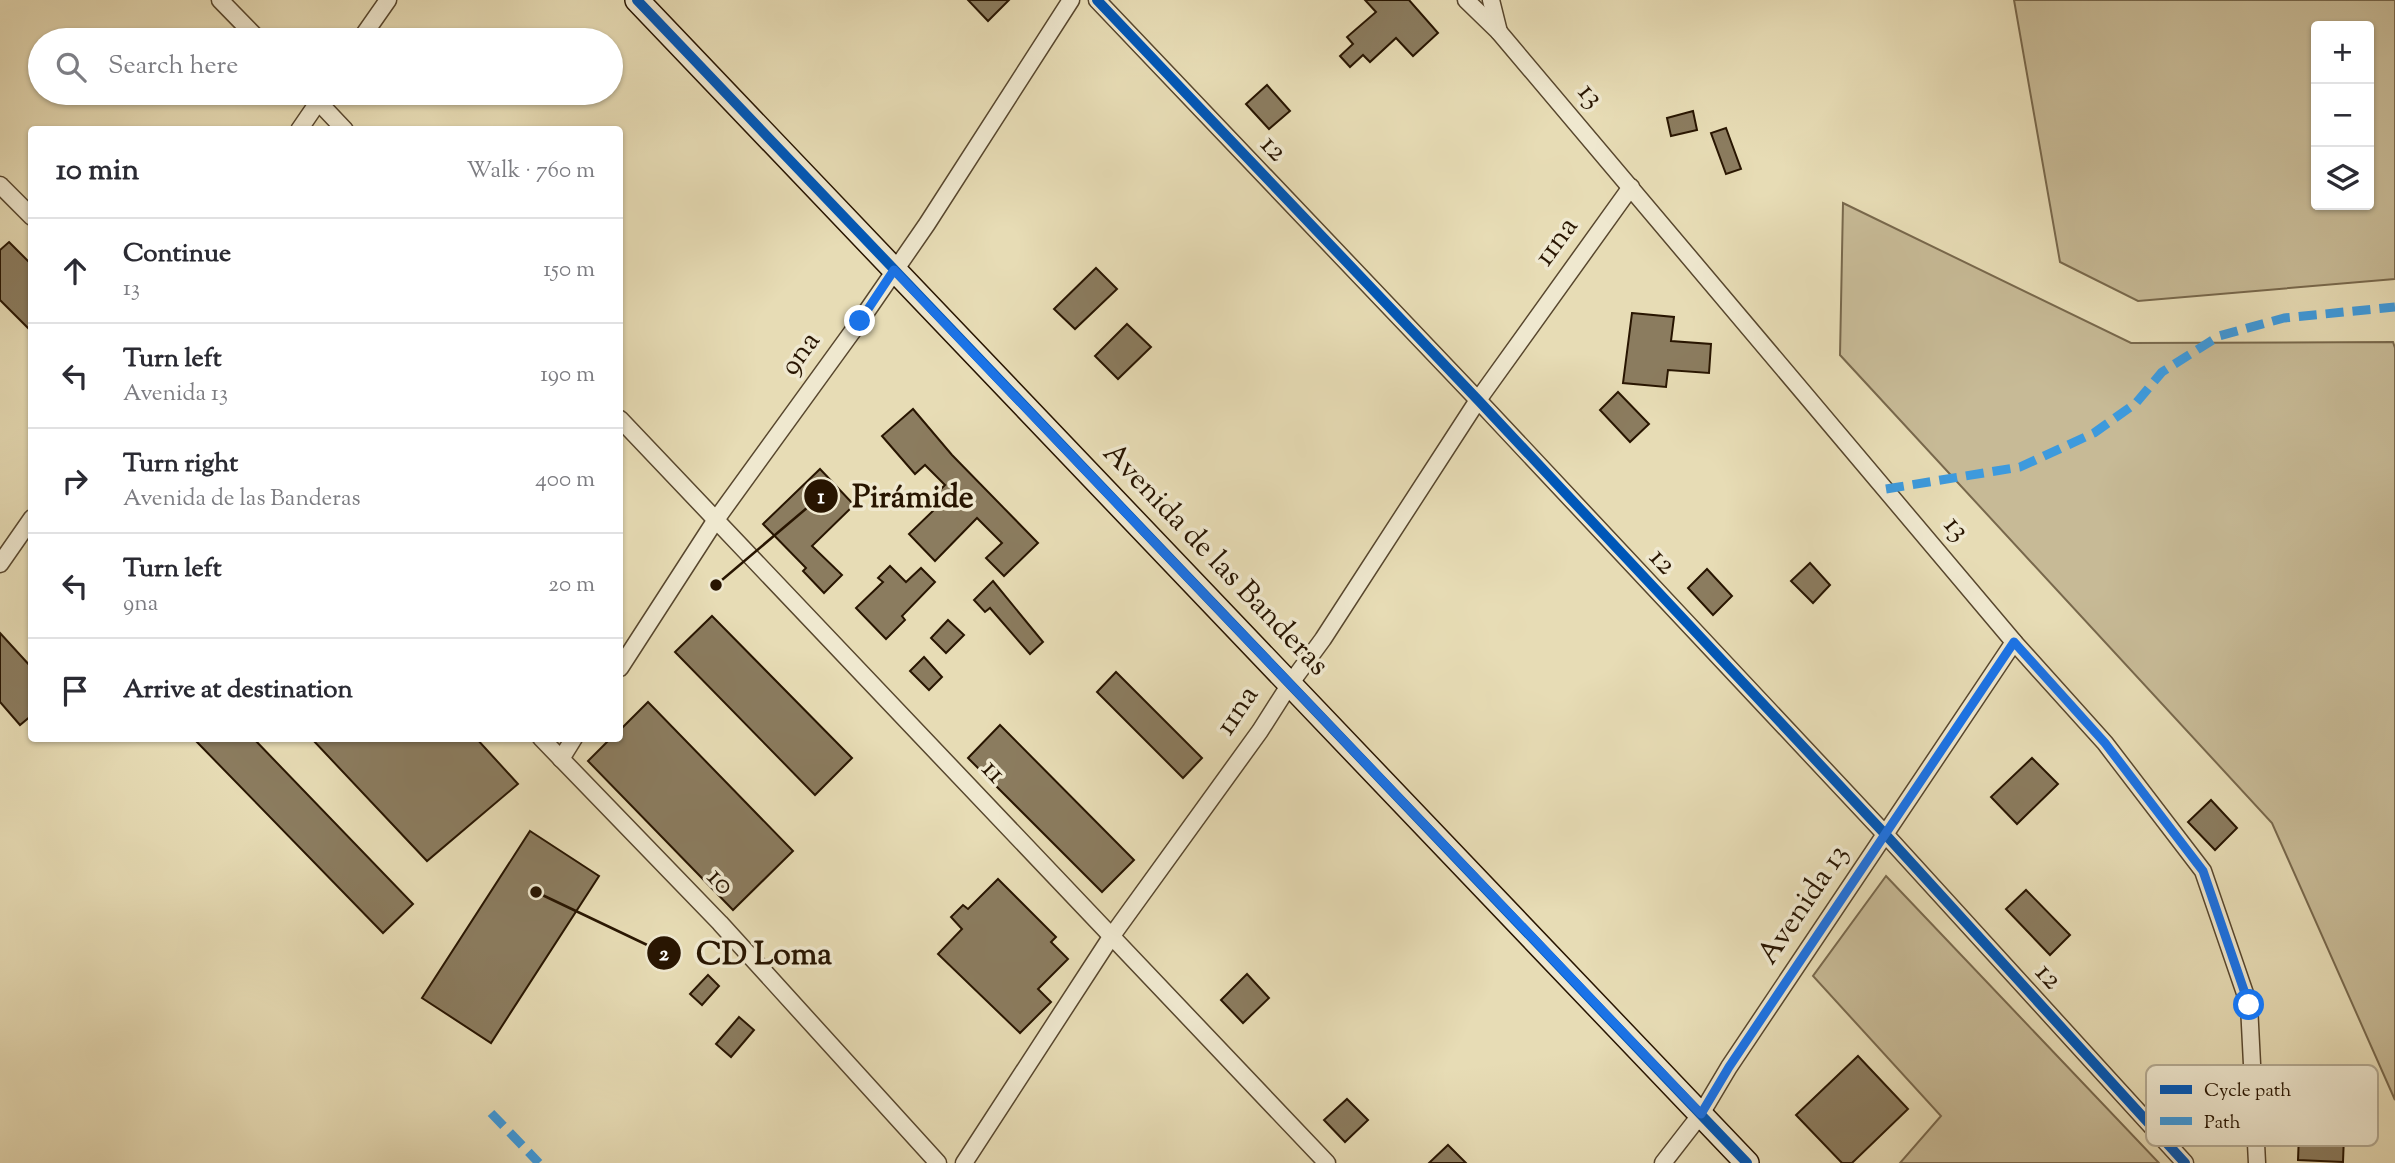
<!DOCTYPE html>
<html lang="en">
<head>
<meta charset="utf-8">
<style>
	:root { --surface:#fff; --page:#f2f2f3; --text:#2b2b33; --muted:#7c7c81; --line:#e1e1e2 }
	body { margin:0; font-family:"Sorts Mill Goudy",serif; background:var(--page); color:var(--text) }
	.controls { position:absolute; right:21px; top:21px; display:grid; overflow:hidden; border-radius:7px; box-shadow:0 2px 5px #0004 }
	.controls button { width:63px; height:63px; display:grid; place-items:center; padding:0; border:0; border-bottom:2px solid var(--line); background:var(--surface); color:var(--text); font:35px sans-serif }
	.stop { position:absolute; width:21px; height:21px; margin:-16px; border:5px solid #1a73e8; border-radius:50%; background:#fff }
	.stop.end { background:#1a73e8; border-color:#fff; box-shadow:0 2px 7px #0008 }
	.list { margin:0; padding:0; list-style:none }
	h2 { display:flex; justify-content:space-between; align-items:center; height:91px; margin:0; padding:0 28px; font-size:30px }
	h2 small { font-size:23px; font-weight:400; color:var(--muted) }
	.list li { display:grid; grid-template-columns:46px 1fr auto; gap:21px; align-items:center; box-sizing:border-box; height:105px; padding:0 28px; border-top:2px solid var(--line) }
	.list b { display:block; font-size:26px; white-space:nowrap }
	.list p { margin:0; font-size:23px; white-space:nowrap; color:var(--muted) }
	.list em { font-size:23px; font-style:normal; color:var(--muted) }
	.icon { flex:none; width:38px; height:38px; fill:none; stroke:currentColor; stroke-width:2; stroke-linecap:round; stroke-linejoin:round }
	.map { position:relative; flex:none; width:2395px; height:1163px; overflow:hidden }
	.search { position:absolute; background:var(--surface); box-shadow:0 2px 5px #0004; left:28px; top:28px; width:595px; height:77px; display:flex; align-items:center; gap:18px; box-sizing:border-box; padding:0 24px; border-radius:38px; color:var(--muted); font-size:26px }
	.panel { position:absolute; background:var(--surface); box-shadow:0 2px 5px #0004; left:28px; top:126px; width:595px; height:616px; border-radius:7px }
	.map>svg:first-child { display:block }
</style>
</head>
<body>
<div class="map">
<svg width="2395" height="1163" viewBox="0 0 2395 1163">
	<rect width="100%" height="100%" fill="#e7dcb5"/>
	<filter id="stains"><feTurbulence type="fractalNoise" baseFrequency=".00286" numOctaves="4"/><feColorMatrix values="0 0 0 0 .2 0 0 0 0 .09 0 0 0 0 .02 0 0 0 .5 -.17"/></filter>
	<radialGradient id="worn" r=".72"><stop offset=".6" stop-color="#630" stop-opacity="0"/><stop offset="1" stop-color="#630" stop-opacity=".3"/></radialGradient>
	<g fill="#c7ba96" stroke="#78684c" stroke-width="2" fill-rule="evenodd">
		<path d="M 2014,0 L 2395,0 L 2395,279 L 2138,301 L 2060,262 ZM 2316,26 L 2369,26 L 2369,205 L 2316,205 Z"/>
		<polygon points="1843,203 2131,343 2393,342 2395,348 2395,1100 2272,823 1840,355"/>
		<polygon points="1886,876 2159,1163 1900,1163 1941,1116 1813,976"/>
	</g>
	<g fill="#8b7c5f" stroke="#281501" stroke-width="2">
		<polygon points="968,0 1009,0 988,21"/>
		<polygon points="1365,0 1409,0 1438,33 1413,56 1396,38 1370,62 1363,55 1350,67 1340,56 1353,44 1347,37 1376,12"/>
		<polygon points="1267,85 1290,111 1269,129 1246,104"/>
		<polygon points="1693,111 1697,130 1671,136 1667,118"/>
		<polygon points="1726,128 1741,169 1726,174 1711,133"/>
		<polygon points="9,242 32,265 32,332 0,300 0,250"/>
		<polygon points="1096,268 1117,289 1075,329 1054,309"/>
		<polygon points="1632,313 1674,317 1671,341 1711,344 1709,373 1668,370 1666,387 1623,383"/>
		<polygon points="1127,324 1151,347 1118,379 1095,356"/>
		<polygon points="1618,392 1649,424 1630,442 1600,410"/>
		<polygon points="913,409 952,455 1038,543 1004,576 986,558 1002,543 977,518 935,561 909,534 937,507 930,500 945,485 925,465 915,474 882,436"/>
		<polygon points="820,469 854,505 812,546 842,575 824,593 803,571 806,568 763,524"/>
		<polygon points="1810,563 1830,585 1813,603 1791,581"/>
		<polygon points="890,566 906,582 921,568 935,582 902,616 905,620 886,639 856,608 883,582 878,578"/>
		<polygon points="1707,569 1732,596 1713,615 1688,588"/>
		<polygon points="993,581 1043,642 1030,654 990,608 985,612 974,600"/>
		<polygon points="712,616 852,758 815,795 675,652"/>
		<polygon points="948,620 964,635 946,653 931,638"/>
		<polygon points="0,633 32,668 32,715 20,725 0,702"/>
		<polygon points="924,657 942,677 929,690 910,671"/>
		<polygon points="1116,672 1202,758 1183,778 1097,692"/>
		<polygon points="648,702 793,851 733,910 588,761 611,738 620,738 620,730"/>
		<polygon points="1000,725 1134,860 1102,892 968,758"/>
		<polygon points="193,738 253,738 413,904 383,933"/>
		<polygon points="311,738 476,738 518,784 427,861"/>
		<polygon points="2032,758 2058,784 2017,824 1991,797"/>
		<polygon points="2211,800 2237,828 2215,850 2188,822"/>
		<polygon points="530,831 599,876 491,1043 422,998"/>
		<polygon points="998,879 1056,937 1051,942 1068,959 1038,989 1051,1002 1020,1033 938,954 962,929 951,917 963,905 968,909"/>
		<polygon points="2026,890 2070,935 2050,955 2006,909"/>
		<polygon points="1247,974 1269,998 1243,1023 1221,1000"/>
		<polygon points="708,975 719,986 702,1005 690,994"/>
		<polygon points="739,1017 754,1030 731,1057 716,1044"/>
		<polygon points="1858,1056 1908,1109 1852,1163 1842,1163 1796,1115"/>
		<polygon points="2301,1081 2346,1082 2343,1162 2298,1160"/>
		<polygon points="1347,1099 1368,1120 1345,1142 1324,1120"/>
		<polygon points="1448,1145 1466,1163 1429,1163"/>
	</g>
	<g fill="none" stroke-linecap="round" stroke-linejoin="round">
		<defs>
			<g id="street">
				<polyline points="220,0 259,40"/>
				<polyline points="1097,0 1478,400 1885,834 2185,1163"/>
				<polyline points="1466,0 1499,32 2014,642 2105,743 2203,871 2249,1005 2257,1163"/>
				<polyline points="1491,0 1499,32"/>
				<polyline points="360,40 388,0"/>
				<polyline points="310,93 345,130"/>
				<polyline points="299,130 323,95"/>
				<polyline points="0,185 32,217"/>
				<polyline points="620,419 1327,1163"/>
				<polyline points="0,564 32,518"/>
				<polyline points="620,668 715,521 860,321 927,224 1071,0"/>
				<polyline points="541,738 720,923 938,1163"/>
				<polyline points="561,759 574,738"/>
				<polyline points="964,1163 1111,937 1260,731 1290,684 1323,639 1478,400 1631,187"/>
				<polyline points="1663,1163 1701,1114 1729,1067 2014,642"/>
			</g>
			<polyline id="secondary" points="637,0 1747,1163"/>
		</defs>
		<use href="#street" stroke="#58472e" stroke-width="19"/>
		<use href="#secondary" stroke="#281501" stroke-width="26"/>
		<use href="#street" stroke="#efe8cf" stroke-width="16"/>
		<use href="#secondary" stroke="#efe8cf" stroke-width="23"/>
		<g stroke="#3d9add" stroke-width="9" stroke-dasharray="18 9" stroke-linecap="butt">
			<polyline points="1886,489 2020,467 2094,433 2136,403 2162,372 2219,336 2284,318 2395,307"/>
			<polyline points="491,1113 539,1163"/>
		</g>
		<defs>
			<g id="cycleway">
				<polyline points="637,0 1747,1163"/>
				<polyline points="1097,0 1478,400 1885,834 2185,1163"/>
			</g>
		</defs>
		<use href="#cycleway" stroke="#efe8cf" stroke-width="15"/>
		<use href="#cycleway" stroke="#0057b8" stroke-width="10"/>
	</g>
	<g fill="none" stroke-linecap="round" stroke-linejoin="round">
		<polyline stroke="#1a73e8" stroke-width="9" points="860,321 894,270 1701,1114 1729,1067 2014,642 2105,743 2203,871 2249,1005"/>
	</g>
	<g text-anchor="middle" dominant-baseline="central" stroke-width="7" stroke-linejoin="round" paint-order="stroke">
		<g font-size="30" fill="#281501" stroke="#efe8cf">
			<text transform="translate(1590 96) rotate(50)">13</text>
			<text transform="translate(1273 149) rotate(46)">12</text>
			<text transform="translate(1557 242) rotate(-54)">11na</text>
			<text transform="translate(801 354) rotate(-54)">9na</text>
			<text transform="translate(1956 529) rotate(50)">13</text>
			<text transform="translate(1215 560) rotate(46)">Avenida de las Banderas</text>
			<text transform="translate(1662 562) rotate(47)">12</text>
			<text transform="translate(1238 711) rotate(-56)">11na</text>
			<text transform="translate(993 772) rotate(46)">11</text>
			<text transform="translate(720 882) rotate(46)">10</text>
			<text transform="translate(1804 905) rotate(-56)">Avenida 13</text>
			<text transform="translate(2048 977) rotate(48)">12</text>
		</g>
	</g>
	<rect x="2146" y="1065" width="232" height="81" rx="10" fill="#efe8cf" stroke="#b3a991" stroke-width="2"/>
	<rect x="2160" y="1085" width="32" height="9" fill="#0057b8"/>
	<rect x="2160" y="1117" width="32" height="8" fill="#3d9add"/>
	<g font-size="19" fill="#281501">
		<text x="2204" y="1096">Cycle path</text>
		<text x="2204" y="1128">Path</text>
	</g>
	<path fill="none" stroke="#281501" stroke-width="2.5" d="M716 585L821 496M536 892L664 953"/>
	<g fill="#281501" stroke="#efe8cf" stroke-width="2.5">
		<circle cx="716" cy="585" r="7"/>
		<circle cx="536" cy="892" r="7"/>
		<circle cx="821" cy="496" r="18"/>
		<circle cx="664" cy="953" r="18"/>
	</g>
	<g font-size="21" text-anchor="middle" font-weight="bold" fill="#fff">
		<text x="821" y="503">1</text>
		<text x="664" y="960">2</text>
	</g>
	<g font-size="32" text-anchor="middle" font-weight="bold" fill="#281501" stroke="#efe8cf" stroke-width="7" stroke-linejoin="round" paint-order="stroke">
		<text x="913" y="507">Pirámide</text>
		<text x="764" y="964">CD Loma</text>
	</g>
	<rect width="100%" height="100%" filter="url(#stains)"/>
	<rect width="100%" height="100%" fill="url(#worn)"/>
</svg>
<div class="controls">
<button>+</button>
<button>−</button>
<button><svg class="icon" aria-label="layers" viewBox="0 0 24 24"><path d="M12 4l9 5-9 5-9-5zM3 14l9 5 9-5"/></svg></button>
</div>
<div class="stop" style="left:2249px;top:1005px"></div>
<div class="stop end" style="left:860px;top:321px"></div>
<div class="search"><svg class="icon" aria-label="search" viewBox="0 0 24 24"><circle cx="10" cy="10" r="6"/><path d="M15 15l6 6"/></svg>Search here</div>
<section class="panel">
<h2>10 min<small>Walk · 760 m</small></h2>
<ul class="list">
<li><svg class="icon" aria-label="ahead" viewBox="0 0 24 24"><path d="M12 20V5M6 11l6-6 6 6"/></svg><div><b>Continue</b><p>13</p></div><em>150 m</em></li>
<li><svg class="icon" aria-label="left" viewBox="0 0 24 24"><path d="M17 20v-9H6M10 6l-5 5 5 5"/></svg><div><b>Turn left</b><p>Avenida 13</p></div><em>190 m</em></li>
<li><svg class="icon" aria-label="right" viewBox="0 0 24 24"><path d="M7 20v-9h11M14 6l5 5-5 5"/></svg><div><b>Turn right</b><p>Avenida de las Banderas</p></div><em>400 m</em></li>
<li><svg class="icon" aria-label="left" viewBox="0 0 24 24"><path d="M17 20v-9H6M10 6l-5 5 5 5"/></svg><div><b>Turn left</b><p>9na</p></div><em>20 m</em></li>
<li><svg class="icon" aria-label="arrive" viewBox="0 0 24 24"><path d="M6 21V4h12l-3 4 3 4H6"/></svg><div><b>Arrive at destination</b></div></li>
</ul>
</section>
</div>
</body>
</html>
